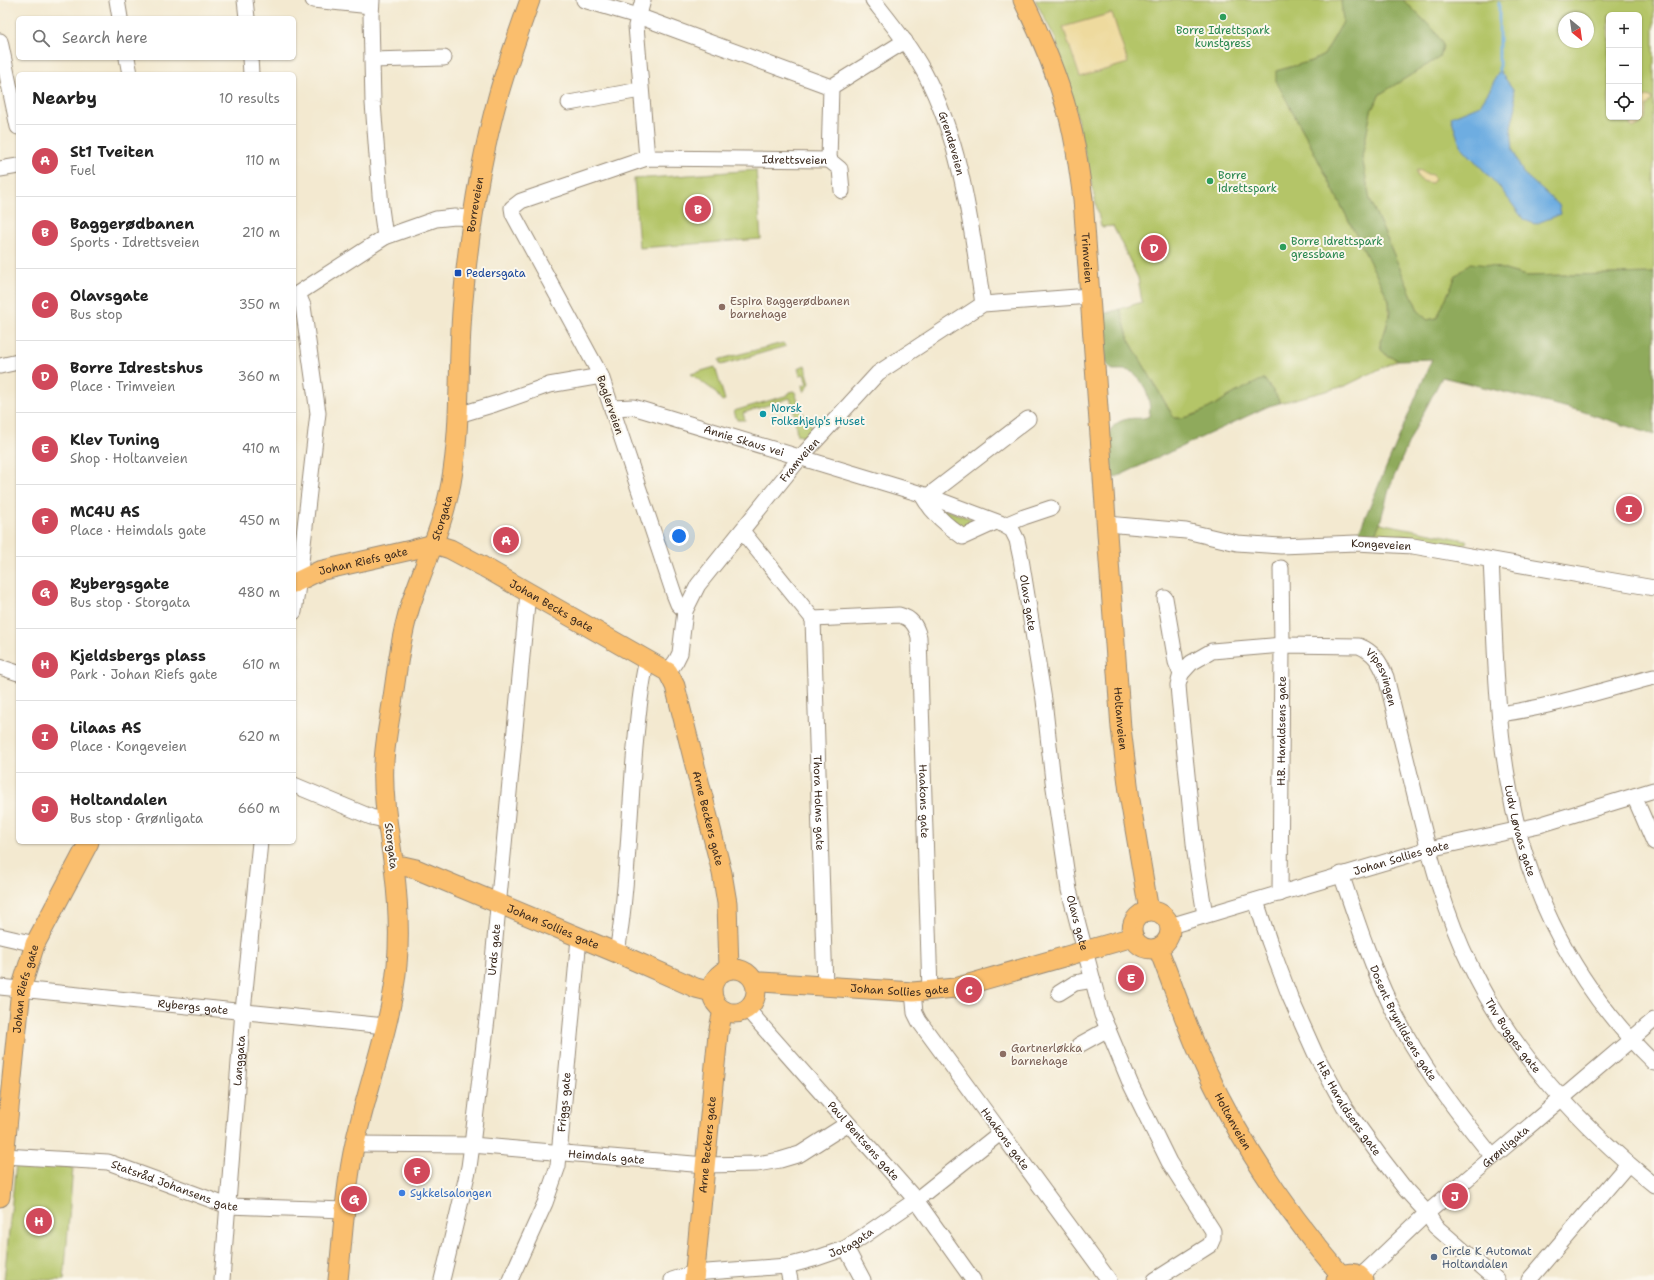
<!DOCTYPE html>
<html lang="en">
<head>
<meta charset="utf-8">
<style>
	:root { --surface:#fff; --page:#f6f6f6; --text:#222; --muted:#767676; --line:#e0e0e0; --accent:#d1495b }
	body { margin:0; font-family:"Shantell Sans",sans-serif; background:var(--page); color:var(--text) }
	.controls { position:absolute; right:12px; top:12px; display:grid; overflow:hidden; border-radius:6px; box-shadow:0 1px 3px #0004 }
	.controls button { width:36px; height:36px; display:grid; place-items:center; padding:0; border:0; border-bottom:1px solid var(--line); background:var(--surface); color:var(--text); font:20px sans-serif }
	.compass { position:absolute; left:1558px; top:12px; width:36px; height:36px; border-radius:50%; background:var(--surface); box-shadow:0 1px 3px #0004; rotate:151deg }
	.you { position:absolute; left:679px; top:536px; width:14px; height:14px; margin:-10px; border:3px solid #fff; border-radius:50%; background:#1a73e8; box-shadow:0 0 0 6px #1a73e833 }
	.badge { display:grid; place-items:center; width:26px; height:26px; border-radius:50%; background:var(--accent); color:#fff; font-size:13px; font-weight:700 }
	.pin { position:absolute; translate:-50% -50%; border:2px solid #fff; box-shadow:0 1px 4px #0006 }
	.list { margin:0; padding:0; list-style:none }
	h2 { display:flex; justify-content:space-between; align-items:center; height:52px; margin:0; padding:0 16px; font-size:17px }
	h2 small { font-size:13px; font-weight:400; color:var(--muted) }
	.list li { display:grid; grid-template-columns:26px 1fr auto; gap:12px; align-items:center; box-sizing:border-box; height:72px; padding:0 16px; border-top:1px solid var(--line) }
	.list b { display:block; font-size:15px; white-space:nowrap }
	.list p { margin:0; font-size:13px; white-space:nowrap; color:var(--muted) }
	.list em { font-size:13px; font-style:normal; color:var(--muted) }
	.icon { flex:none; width:22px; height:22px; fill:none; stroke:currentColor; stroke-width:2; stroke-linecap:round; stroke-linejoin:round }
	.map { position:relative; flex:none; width:1654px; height:1280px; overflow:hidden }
	.search { position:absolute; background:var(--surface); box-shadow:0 1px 3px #0004; left:16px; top:16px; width:280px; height:44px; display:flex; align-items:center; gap:10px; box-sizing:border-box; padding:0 14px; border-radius:6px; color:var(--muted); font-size:15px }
	.panel { position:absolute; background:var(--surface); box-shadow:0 1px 3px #0004; left:16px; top:72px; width:280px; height:772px; border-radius:6px }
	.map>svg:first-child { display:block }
</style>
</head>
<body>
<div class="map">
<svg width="1654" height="1280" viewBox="0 0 1654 1280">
	<rect width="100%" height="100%" fill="#fbf7ec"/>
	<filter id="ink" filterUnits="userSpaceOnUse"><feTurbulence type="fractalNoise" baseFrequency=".025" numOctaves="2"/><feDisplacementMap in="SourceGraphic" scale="8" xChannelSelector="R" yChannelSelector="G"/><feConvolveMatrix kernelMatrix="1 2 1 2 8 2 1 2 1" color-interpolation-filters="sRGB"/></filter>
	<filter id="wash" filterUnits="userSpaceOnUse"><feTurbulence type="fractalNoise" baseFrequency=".012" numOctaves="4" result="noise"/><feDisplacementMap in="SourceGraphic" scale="16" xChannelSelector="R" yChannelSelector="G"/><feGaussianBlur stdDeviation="0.9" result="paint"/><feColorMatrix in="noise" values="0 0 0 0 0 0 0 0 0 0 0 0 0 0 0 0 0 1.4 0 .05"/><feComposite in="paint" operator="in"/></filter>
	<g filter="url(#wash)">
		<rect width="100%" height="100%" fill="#f3e9d0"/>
		<g fill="#b4c567" stroke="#787842" fill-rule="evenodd">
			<path d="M 1035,0 L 1341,0 L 1343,22 L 1324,55 L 1312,61 L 1276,71 L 1290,108 L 1306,136 L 1389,300 C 1390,316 1387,328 1380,342 L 1386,355 L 1398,360 L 1345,386 L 1280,403 L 1276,395 L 1264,379 C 1254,384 1244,388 1235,393 C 1218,402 1195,420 1174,418 L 1129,340 L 1120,309 L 1142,302 L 1138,278 L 1113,226 L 1101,227 L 1072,95 L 1055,38 Z"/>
			<path d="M 1403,0 L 1654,0 L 1654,273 L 1526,276 L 1488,265 L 1456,276 L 1437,318 L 1427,320 L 1418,310 L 1370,200 L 1362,157 L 1371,111 L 1380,94 L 1440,57 L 1443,45 L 1434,30 ZM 1609,15 L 1639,15 L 1639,117 L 1609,117 ZM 1564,18 L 1588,18 L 1588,42 L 1564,42 Z"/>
			<polygon points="756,170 761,239 639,248 634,179"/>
			<polygon points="783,343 786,346 721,365 719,360 721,359"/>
			<polygon points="805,365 810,383 804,392 803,385 807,384 804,374 800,375 798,368"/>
			<polygon points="715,367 725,400 722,401 713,390 691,374"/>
			<polygon points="793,391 795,392 801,410 814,430 814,433 809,438 797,435 794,411 790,398 743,413 745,420 737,420 734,411 788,395 790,392"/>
			<polygon points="937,507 972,519 979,524 962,530"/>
			<polygon points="1380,523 1466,540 1467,541 1465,544 1463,545 1402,536 1374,536"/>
			<polygon points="16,1162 73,1167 64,1280 4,1280"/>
		</g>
		<g fill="#8faa5c" stroke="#656a3d">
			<polygon points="1341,0 1403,0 1434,30 1443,45 1440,57 1380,94 1371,111 1362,157 1370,200 1418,310 1427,320 1437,318 1456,276 1470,263 1488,265 1526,276 1654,273 1654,435 1581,411 1442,377 1413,433 1390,486 1380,523 1374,536 1358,534 1432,359 1398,360 1387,355 1381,350 1380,342 1386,329 1390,312 1389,300 1306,136 1276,81 1276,71 1312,61 1324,55 1343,22"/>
			<path d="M 1120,309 L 1129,340 L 1174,418 C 1195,420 1218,402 1235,393 C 1245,388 1254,383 1264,379 L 1276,395 L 1280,403 L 1269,406 L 1114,478 L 1112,474 C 1109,454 1099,424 1128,419 C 1137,417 1142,420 1149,416 C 1152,403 1145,383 1135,374 C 1128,369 1121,370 1113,370 L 1107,366 L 1100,315 Z"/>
		</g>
		<g fill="#eeda9e" stroke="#94825e">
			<polygon points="1112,13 1128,63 1080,77 1063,27"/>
			<path d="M 1646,96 L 1651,97 L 1652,100 L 1646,107 C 1648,119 1643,123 1633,128 L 1630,125 L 1630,117 L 1639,117 L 1639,101 Z"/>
			<path d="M 1417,170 C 1422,170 1426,175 1432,175 L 1435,179 L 1432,183 C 1424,182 1415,180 1417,170 Z"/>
		</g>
		<polygon fill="#6eade1" stroke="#546c80" points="1499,70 1513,89 1516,106 1511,127 1513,150 1523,173 1559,205 1561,214 1535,224 1524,220 1501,189 1460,145 1451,117 1480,105 1491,88"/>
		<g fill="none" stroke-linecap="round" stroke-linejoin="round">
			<polyline stroke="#6eade1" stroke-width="3" points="1499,70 1499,3"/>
		</g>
	</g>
	<g filter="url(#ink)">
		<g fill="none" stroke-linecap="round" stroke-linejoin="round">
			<defs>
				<g id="minor">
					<polyline points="117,0 120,18"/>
					<polyline points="245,0 247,18"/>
					<polyline points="313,0 371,6"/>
					<polyline points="372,0 371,15 373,103 381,208 385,237"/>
					<polyline points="584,0 638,16 831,87"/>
					<polyline points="643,0 636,26 647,158"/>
					<path id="s1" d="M 873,0 C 891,23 910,46 924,72 C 962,143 971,226 983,304"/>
					<polyline points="0,41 18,127"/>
					<polyline points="127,58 130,74"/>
					<polyline points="250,58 251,74"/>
					<polyline points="372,60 444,58"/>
					<polyline points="831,87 905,41"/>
					<polyline points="569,103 640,90"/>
					<polyline points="829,160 831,87"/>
					<polyline points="829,160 840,169 842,191"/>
					<polyline points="0,169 18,166"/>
					<polyline points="294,296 385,237 436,219 455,217 473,218"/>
					<polyline points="0,366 18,362"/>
					<path id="s2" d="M 612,408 L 633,407 L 928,496 L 1000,523 L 1012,530 L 1017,540 L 1021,559 L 1044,700 L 1053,781 L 1069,890 L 1102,1015 L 1131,1085 L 1169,1162 L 1213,1231 L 1213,1238 L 1210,1245 L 1155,1280"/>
					<polyline points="458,415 495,404 549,385 601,376"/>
					<path d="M 922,495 C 932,513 947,526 963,537 L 996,522"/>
					<polyline points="928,496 1028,419"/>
					<path id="s3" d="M 1107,524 L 1186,531 L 1237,543 L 1281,546 L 1356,543 L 1413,546 L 1654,588"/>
					<polyline points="1005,525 1024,517 1051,508"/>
					<path id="s4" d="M 742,531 L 813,619 L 899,615 C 911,618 916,625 919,637 L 930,991"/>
					<path id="s5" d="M 1491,560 C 1495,633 1495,708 1508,781 C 1526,891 1573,985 1654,1063"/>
					<polyline points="1165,598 1176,662 1181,674"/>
					<path id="s6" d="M 685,611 L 678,604 L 674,594 L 601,376 L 513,214 L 512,208 L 521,201 L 647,158 L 829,160"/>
					<polyline points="294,612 299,579 318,413 303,306 298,294"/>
					<path id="s7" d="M 813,619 L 825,987"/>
					<polyline points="0,667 18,673"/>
					<path id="s8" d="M 668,672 L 676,661 L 680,653 L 685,611 L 698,585 L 800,458 L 878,373 L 983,304 L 1090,296"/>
					<path d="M 1500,714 C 1552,707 1603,690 1654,677"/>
					<polyline points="294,785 371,817 380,819 387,817"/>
					<polyline points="1634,796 1654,842"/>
					<path id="s9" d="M 1341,874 C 1356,918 1370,962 1390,1004 C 1417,1060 1454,1109 1493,1157"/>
					<path id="s10" d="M 1280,894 L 1282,645 L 1281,568"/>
					<path id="s11" d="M 1256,901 L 1269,941 L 1290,997 L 1315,1053 L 1344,1106 L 1382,1159 L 1406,1190 L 1427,1213 L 1435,1226 L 1497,1280"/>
					<path id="s12" d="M 1205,915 L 1195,853 L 1179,697 L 1178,685 L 1181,674 L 1191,663 L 1212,651 L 1282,645 L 1359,646 C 1374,652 1380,662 1386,677 C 1396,719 1407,761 1417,803 C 1431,860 1445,914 1471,967 C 1511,1051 1582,1127 1654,1185"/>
					<path id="s13" d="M 1170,926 L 1429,849 L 1539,825 L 1654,790"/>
					<polyline points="0,936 35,944"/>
					<path d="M 617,953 C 628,885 629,816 635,747 C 638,717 640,688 647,660"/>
					<path id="s14" d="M 0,987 L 385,1026"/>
					<path id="s15" d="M 913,992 L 915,1013 L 919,1021 L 1109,1280"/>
					<polyline points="1059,993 1075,983 1093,980"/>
					<path id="s16" d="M 747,1009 L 916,1200 L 973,1280"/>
					<polyline points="1079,1045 1108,1029"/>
					<path id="s17" d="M 354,1144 L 472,1145 L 705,1165 L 757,1164 L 780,1160 L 800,1154 L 847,1124"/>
					<path id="s18" d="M 4,1156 L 108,1162 L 228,1206 L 345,1210"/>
					<polyline points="846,1248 863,1280"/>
					<polyline points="787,1266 790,1280"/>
					<path id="s19" d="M 1361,1276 L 1427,1213 L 1654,1020"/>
					<path id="s20" d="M 222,1280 L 243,1011 L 260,842"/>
					<path id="s21" d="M 442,1280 L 469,1167 L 472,1145 L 489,1002 L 528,593"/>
					<path id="s22" d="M 510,1280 L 545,1203 L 558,1166 L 579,938"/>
					<path id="s23" d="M 672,1280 L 694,1273 L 787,1266 L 817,1258 L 846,1248 L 916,1200 L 1000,1133"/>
					<polyline points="1529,1280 1628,1164"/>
				</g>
				<g id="major">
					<path id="s24" d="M 1023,0 C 1041,36 1057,75 1068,114 C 1076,142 1079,171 1083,199 L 1121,728 L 1130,800 L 1149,911"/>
					<path id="s25" d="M 294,583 L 319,571 L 411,550 L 434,544 L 450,549 L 482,566 L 668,672 L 675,686 L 722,873 L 727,903 L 729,969"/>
					<path id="s26" d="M 394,866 L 403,866 L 416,869 L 617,953 L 696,988 L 712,992"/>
					<circle cx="1151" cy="930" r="19"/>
					<path id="s27" d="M 1158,948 C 1174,988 1187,1028 1205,1067 C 1240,1143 1287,1212 1341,1275"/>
					<circle cx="734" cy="991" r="22"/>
					<path id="s28" d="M 755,983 L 762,982 L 792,984 L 913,992 L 955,988 L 1133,937"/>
					<path id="s29" d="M 0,1197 L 21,989 L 35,944 L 89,842"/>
					<path id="s30" d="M 338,1280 C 343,1235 345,1188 355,1143 C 368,1084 391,1026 397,965 C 400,932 398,900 394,867 C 389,832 382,797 384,762 C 385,741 390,719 393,697 C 398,663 402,627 414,595 C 427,558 444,522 451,483 C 462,423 457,361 463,300 C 469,231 480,161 499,93 C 508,62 519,31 530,0"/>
					<path id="s31" d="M 694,1280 L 718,1034 L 723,1010"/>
					<path d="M 1336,1280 C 1344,1272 1357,1270 1363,1280"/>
				</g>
			</defs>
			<use href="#minor" stroke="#978a77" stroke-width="17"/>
			<use href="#major" stroke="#978a77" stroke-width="21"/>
			<use href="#minor" stroke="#fff" stroke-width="15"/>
			<use href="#major" stroke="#fabe6d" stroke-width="19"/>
		</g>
	</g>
	<g fill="#2e9e5b" stroke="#fbf7ec" stroke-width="1.5">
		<circle cx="1223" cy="17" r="4"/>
		<circle cx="1210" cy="181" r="4"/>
		<circle cx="1283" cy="247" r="4"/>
	</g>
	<rect fill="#1a4fb4" stroke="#fbf7ec" stroke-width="1.5" x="454" y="269" width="8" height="8" rx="2"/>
	<g fill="#8d6e63" stroke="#fbf7ec" stroke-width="1.5">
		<circle cx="722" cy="307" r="4"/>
		<circle cx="1003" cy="1054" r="4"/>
	</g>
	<circle fill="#0f9aa8" stroke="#fbf7ec" stroke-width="1.5" cx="763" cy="414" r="4"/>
	<circle fill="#3f7fe0" stroke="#fbf7ec" stroke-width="1.5" cx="402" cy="1193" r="4"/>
	<circle fill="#5c6f8a" stroke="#fbf7ec" stroke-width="1.5" cx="1434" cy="1257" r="4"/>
	<g text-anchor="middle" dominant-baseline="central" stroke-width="4" stroke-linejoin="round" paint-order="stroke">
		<g font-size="11" fill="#27864d" stroke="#fbf7ec" text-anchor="start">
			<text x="1223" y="30" text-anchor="middle">Borre Idrettspark<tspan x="1223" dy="13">kunstgress</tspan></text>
			<text x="1218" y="175">Borre<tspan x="1218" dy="13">idrettspark</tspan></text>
			<text x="1291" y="241">Borre idrettspark<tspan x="1291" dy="13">gressbane</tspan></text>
		</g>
		<g font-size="11" fill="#3b2a1e" stroke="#fbf7ec">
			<text stroke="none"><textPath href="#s1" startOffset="165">Grendeveien</textPath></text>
			<text stroke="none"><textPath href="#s6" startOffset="733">Idrettsveien</textPath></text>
			<text stroke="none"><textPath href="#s30" startOffset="1093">Borreveien</textPath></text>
			<text stroke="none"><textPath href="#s24" startOffset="268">Trimveien</textPath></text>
			<text transform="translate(610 405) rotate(71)">Baglerveien</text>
			<text stroke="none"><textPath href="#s2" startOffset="137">Annie Skaus vei</textPath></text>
			<text stroke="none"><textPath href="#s8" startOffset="255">Framveien</textPath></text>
			<text stroke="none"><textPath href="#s30" startOffset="777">Storgata</textPath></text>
			<text stroke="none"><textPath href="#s3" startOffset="276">Kongeveien</textPath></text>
			<text stroke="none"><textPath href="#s25" startOffset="73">Johan Riefs gate</textPath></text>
			<text stroke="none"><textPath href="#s2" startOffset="495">Olavs gate</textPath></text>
			<text stroke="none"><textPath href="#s25" startOffset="279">Johan Becks gate</textPath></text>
			<text stroke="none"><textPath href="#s12" startOffset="470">Vipesvingen</textPath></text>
			<text stroke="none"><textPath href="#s24" startOffset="730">Holtanveien</textPath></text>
			<text stroke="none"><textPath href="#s10" startOffset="163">H.B. Haraldsens gate</textPath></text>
			<text stroke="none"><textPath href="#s4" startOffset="395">Haakons gate</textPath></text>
			<text stroke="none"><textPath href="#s7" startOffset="184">Thora Holms gate</textPath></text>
			<text stroke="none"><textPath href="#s25" startOffset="565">Arne Beckers gate</textPath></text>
			<text stroke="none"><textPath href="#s5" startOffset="273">Ludv Løvaas gate</textPath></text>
			<text transform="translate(391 846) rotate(83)">Storgata</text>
			<text stroke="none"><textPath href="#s13" startOffset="241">Johan Sollies gate</textPath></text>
			<text stroke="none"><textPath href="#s2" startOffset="819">Olavs gate</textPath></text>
			<text stroke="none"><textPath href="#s26" startOffset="171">Johan Sollies gate</textPath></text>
			<text stroke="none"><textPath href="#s21" startOffset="335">Urds gate</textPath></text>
			<text stroke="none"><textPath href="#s28" startOffset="145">Johan Sollies gate</textPath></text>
			<text stroke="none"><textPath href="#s29" startOffset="210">Johan Riefs gate</textPath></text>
			<text stroke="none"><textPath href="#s14" startOffset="194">Rybergs gate</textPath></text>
			<text stroke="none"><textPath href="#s9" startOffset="162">Dosent Brynildsens gate</textPath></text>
			<text stroke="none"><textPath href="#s12" startOffset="855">Thv Bugges gate</textPath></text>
			<text stroke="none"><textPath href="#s20" startOffset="220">Langgata</textPath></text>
			<text stroke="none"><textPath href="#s22" startOffset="188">Friggs gate</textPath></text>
			<text stroke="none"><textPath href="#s11" startOffset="228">H.B. Haraldsens gate</textPath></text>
			<text stroke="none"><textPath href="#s27" startOffset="189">Holtanveien</textPath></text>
			<text stroke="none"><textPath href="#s15" startOffset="176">Haakons gate</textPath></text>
			<text stroke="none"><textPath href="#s16" startOffset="176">Paul Bentsens gate</textPath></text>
			<text stroke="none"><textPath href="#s31" startOffset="136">Arne Beckers gate</textPath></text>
			<text stroke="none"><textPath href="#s19" startOffset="194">Grønligata</textPath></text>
			<text stroke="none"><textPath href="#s17" startOffset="253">Heimdals gate</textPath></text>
			<text stroke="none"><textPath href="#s18" startOffset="175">Statsråd Johansens gate</textPath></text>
			<text stroke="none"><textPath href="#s23" startOffset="185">Jotagata</textPath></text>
		</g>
		<g font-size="11" fill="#164399" stroke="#fbf7ec" text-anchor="start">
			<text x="466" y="273">Pedersgata</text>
		</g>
		<g font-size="11" fill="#785e54" stroke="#fbf7ec" text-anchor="start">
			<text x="730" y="301">Espira Baggerødbanen<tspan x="730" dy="13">barnehage</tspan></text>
			<text x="1011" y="1048">Gartnerløkka<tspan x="1011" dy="13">barnehage</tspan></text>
		</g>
		<g font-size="11" fill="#0d838f" stroke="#fbf7ec" text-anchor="start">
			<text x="771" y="408">Norsk<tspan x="771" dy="13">Folkehjelp's Huset</tspan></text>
		</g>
		<g font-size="11" fill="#366cbe" stroke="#fbf7ec" text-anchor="start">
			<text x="410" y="1193">Sykkelsalongen</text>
		</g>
		<g font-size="11" fill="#4e5e75" stroke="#fbf7ec" text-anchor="start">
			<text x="1442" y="1251">Circle K Automat<tspan x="1442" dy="13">Holtandalen</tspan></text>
		</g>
	</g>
</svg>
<div class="controls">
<button>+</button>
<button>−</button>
<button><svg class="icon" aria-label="locate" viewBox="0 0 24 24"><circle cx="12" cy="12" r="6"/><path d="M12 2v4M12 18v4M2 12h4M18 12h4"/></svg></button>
</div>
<svg class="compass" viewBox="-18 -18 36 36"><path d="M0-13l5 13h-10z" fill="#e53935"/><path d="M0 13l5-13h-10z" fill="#767676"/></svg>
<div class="you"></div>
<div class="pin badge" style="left:506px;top:540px">A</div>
<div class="pin badge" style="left:698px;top:209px">B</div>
<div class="pin badge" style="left:969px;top:990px">C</div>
<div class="pin badge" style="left:1154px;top:248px">D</div>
<div class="pin badge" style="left:1131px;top:978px">E</div>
<div class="pin badge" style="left:417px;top:1171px">F</div>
<div class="pin badge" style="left:354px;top:1199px">G</div>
<div class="pin badge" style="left:39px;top:1221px">H</div>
<div class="pin badge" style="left:1629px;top:509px">I</div>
<div class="pin badge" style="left:1455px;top:1196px">J</div>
<div class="search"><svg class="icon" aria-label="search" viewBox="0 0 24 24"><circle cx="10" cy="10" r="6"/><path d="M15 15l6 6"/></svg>Search here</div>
<section class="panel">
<h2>Nearby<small>10 results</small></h2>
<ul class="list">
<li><span class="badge">A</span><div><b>St1 Tveiten</b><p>Fuel</p></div><em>110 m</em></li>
<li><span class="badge">B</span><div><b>Baggerødbanen</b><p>Sports · Idrettsveien</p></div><em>210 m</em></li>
<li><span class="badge">C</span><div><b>Olavsgate</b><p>Bus stop</p></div><em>350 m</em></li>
<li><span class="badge">D</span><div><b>Borre Idrestshus</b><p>Place · Trimveien</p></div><em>360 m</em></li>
<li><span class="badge">E</span><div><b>Klev Tuning</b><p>Shop · Holtanveien</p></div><em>410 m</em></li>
<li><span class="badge">F</span><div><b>MC4U AS</b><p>Place · Heimdals gate</p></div><em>450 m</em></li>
<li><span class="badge">G</span><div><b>Rybergsgate</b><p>Bus stop · Storgata</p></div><em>480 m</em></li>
<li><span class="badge">H</span><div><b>Kjeldsbergs plass</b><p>Park · Johan Riefs gate</p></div><em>610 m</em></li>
<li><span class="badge">I</span><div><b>Lilaas AS</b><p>Place · Kongeveien</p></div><em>620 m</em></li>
<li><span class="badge">J</span><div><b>Holtandalen</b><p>Bus stop · Grønligata</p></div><em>660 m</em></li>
</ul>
</section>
</div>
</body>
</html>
